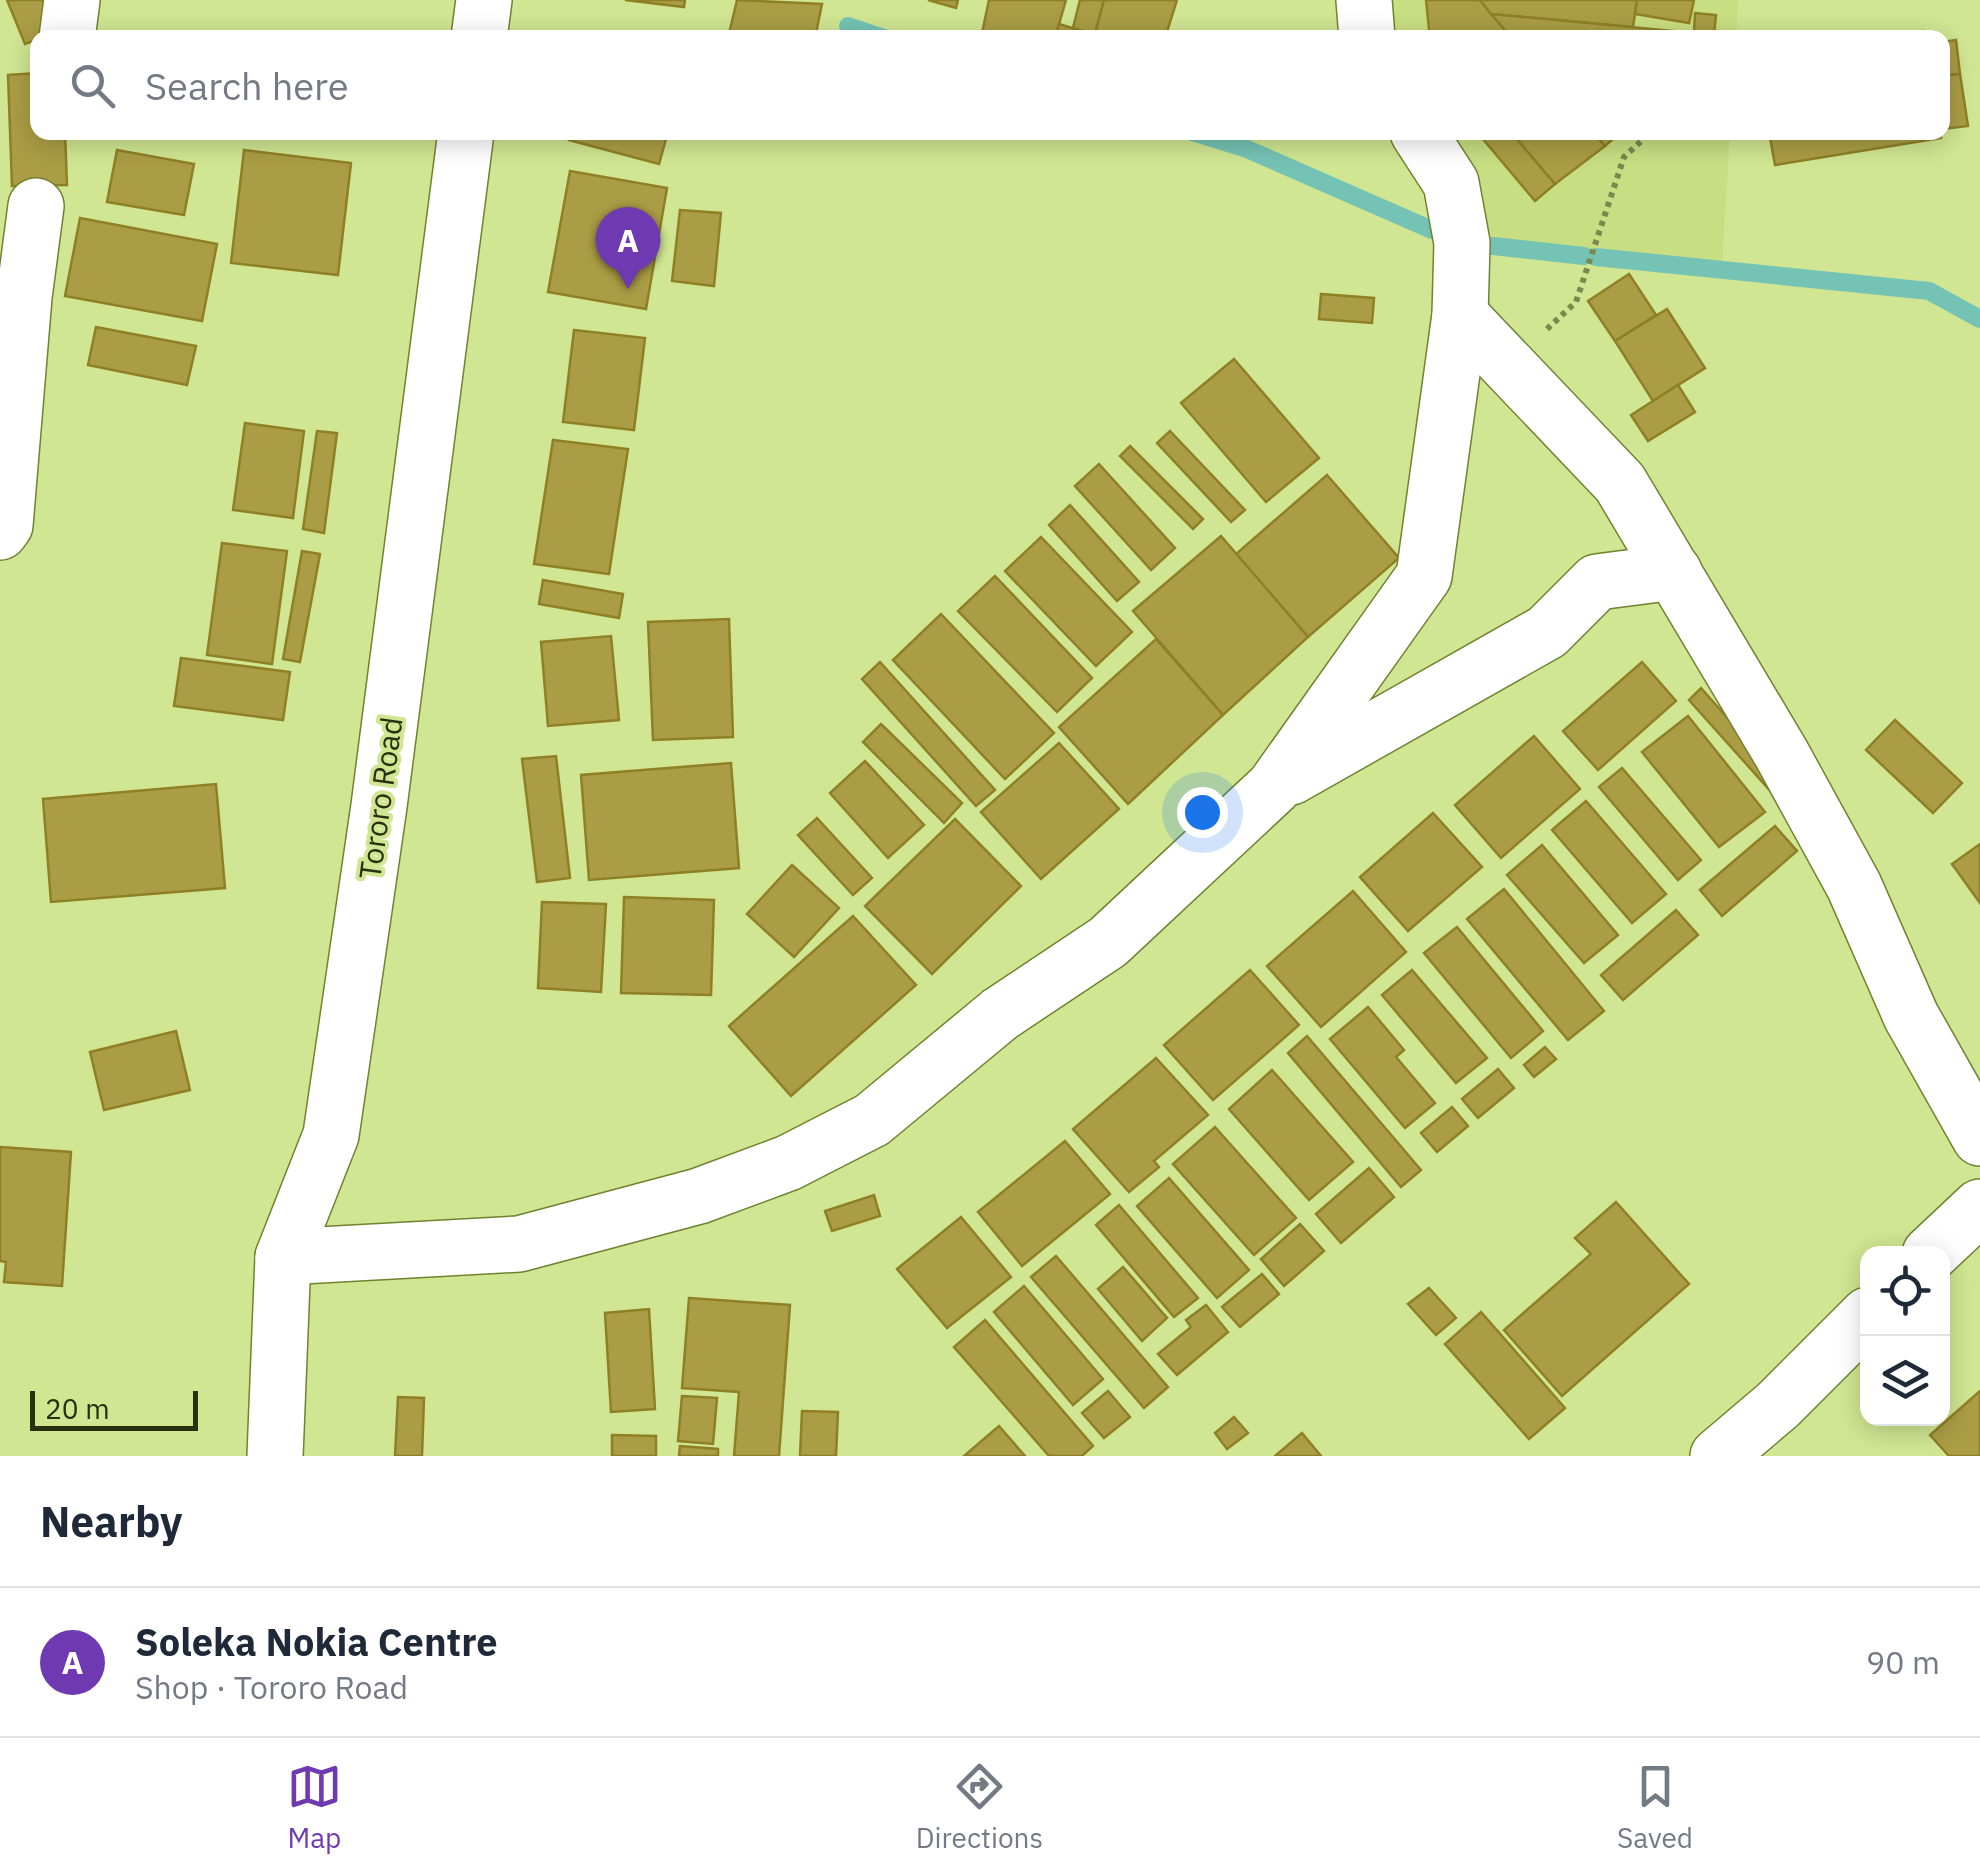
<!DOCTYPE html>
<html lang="en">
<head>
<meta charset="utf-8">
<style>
	:root { --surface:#fff; --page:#f6f6f7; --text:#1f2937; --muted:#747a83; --line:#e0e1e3; --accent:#6f3ab1 }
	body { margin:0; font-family:"IBM Plex Sans",sans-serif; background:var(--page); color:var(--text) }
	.controls { position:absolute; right:30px; bottom:30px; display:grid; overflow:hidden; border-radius:20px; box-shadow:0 5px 25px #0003 }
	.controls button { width:90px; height:90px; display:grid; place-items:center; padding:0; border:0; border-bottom:2px solid var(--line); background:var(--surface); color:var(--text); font:50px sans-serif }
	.scale { position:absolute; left:30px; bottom:25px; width:168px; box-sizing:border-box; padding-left:10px; border:5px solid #28300d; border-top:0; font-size:28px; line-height:35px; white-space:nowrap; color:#28300d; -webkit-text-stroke:8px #d0e692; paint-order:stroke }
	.you { position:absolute; left:1202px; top:812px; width:35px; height:35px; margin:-25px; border:8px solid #fff; border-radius:50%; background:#1a73e8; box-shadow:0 0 0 15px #1a73e833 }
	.badge { display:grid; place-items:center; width:65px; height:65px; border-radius:50%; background:var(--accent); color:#fff; font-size:32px; font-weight:700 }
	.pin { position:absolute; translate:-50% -82px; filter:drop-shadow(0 2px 5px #0008) }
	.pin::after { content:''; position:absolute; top:52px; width:35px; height:30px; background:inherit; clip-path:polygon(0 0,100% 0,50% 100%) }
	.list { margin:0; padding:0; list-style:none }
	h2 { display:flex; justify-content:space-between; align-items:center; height:130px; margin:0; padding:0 40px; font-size:42px }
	h2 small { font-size:32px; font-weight:400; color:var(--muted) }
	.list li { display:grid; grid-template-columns:65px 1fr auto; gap:30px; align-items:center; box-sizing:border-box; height:150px; padding:0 40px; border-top:2px solid var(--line) }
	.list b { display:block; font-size:38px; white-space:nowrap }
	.list p { margin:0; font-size:32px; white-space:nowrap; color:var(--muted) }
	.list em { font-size:32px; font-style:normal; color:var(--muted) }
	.icon { flex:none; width:55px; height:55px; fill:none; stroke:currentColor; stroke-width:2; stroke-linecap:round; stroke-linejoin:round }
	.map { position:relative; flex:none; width:1980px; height:1456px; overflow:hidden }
	.search { position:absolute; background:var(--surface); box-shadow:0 5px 25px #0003; left:30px; right:30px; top:30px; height:110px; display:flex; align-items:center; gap:25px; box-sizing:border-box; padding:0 35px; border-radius:20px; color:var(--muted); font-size:38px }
	.sheet { height:280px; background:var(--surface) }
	nav { display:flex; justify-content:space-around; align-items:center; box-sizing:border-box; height:140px; border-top:2px solid var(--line); background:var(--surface); font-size:28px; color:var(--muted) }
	nav a { display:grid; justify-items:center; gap:5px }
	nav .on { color:var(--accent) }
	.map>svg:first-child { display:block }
</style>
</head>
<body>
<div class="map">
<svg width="1980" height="1456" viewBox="0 0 1980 1456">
	<rect width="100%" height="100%" fill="#d0e692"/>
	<g fill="#c8de82">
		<polygon points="1391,0 1738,0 1736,37 1388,38"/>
		<polygon points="1440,133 1730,133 1722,266 1484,244"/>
	</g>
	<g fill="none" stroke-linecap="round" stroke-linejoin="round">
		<g stroke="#75c3b4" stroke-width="18">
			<polyline points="848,26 884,38"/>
			<polyline points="1192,132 1247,149 1432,230"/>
			<polyline points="1493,246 1584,256"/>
			<polyline points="1596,257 1929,291 1980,319"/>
		</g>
	</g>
	<g fill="#ab9d45" stroke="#8f8025" stroke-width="2.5">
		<polygon points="7,0 53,0 42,38 25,44"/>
		<polygon points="625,0 685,0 684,7"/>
		<polygon points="737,0 822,4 815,38 728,38"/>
		<polygon points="928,0 958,0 956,8"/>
		<polygon points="989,0 1066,0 1055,38 981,38"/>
		<polygon points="1080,0 1104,0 1095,35 1073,28"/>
		<polygon points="1104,0 1177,0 1165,38 1120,38 1096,30"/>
		<polygon points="1426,0 1480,0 1512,38 1430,38"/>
		<polygon points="1480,0 1637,0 1633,27 1491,14"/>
		<polygon points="1637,0 1694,0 1689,23 1635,14"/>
		<polygon points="1695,13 1716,15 1714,34 1694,33"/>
		<polygon points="1491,14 1694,33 1698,33 1698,38 1512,38"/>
		<polygon points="1059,24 1095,35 1103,38 1055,38"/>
		<polygon points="1923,31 1925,38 1884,38"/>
		<polygon points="1956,40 1960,74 1942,76 1942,42"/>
		<polygon points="38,73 38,132 65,132 67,185 12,186 8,75"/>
		<polygon points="1960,74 1968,126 1942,129 1942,76"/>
		<polygon points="571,132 668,132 659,164 569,140"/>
		<polygon points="1477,132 1511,132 1555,184 1535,201"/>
		<polygon points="1511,132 1593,132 1605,146 1555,184"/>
		<polygon points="1593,132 1621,132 1605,146"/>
		<polygon points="1769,132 1940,132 1941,138 1775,165"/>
		<polygon points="117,150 194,164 184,215 107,202"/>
		<polygon points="244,150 351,163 338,275 231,263"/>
		<polygon points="570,171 667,188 646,309 548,292"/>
		<polygon points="680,210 721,213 714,286 672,281"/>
		<polygon points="80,218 217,244 202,321 65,296"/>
		<polygon points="1629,274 1656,315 1615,341 1588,301"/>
		<polygon points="1321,294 1374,298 1372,323 1319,319"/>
		<polygon points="1667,309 1705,368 1653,401 1615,341"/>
		<polygon points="96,327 196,346 187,385 88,365"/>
		<polygon points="574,330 645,338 634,430 563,422"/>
		<polygon points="1234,359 1319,458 1266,502 1181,403"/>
		<polygon points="1678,385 1695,412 1648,441 1631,415"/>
		<polygon points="245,423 304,431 293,518 233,510"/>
		<polygon points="317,431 337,433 324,533 303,529"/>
		<polygon points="1170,431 1245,510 1231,522 1157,443"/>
		<polygon points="553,440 628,449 609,574 534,564"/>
		<polygon points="1130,446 1203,519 1193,529 1120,456"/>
		<polygon points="1099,464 1175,548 1151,570 1075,486"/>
		<polygon points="1327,475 1399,558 1308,637 1236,554"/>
		<polygon points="1070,505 1139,582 1117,601 1049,525"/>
		<polygon points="1221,536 1308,637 1223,715 1133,611"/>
		<polygon points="1041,537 1132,632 1096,666 1005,571"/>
		<polygon points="222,543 287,551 272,664 207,655"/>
		<polygon points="302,551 320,554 300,662 283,659"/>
		<polygon points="995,576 1092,678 1057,712 958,611"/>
		<polygon points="543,580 623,594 619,618 539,604"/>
		<polygon points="941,614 1054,733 1005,779 893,660"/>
		<polygon points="729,619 733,737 653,740 648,622"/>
		<polygon points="611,636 619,720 548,726 541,642"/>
		<polygon points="1156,639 1223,715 1128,804 1059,727"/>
		<polygon points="181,658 290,672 283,720 174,706"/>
		<polygon points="880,662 995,790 976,806 862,679"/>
		<polygon points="1642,662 1676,701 1598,770 1563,731"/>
		<polygon points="1701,688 1794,793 1782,804 1689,700"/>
		<polygon points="1688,716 1765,812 1719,847 1642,752"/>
		<polygon points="1895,720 1962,783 1933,813 1866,750"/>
		<polygon points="881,724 962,803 944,823 863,742"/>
		<polygon points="1534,736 1580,789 1501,858 1455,805"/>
		<polygon points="1059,743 1119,809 1041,879 981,812"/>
		<polygon points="556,756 570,878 537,882 522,759"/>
		<polygon points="865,761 924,825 888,858 830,793"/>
		<polygon points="731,763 739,868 589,880 581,775"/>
		<polygon points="1622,768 1701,860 1678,880 1599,787"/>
		<polygon points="216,784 225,888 51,902 43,799"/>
		<polygon points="1586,801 1666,894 1632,923 1552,830"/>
		<polygon points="1433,813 1482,867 1408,931 1360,877"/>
		<polygon points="817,818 872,878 853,895 798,835"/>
		<polygon points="955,819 1021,886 932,974 865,906"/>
		<polygon points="1775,826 1797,851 1722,916 1700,890"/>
		<polygon points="1980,844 1980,903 1952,864"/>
		<polygon points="1542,845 1618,935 1584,963 1507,875"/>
		<polygon points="792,865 839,908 794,957 747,914"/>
		<polygon points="1504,889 1604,1011 1568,1040 1467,919"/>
		<polygon points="1353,891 1406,952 1321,1027 1267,966"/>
		<polygon points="624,897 714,900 711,995 621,993"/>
		<polygon points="542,902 606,904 601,992 538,988"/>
		<polygon points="1676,910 1698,935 1623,1000 1601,975"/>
		<polygon points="853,916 916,985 791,1096 729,1026"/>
		<polygon points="1457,927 1543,1031 1511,1058 1424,953"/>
		<polygon points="1250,970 1299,1025 1213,1100 1164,1045"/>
		<polygon points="1412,970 1487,1058 1456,1083 1382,995"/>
		<polygon points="1368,1007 1404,1050 1396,1057 1435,1103 1405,1128 1330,1039"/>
		<polygon points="176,1031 190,1090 104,1110 90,1052"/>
		<polygon points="1307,1036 1421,1170 1401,1187 1288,1053"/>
		<polygon points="1545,1047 1556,1059 1534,1077 1524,1065"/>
		<polygon points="1156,1058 1208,1115 1154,1161 1159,1167 1129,1192 1073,1129"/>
		<polygon points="1498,1069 1514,1088 1478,1118 1462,1099"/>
		<polygon points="1272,1070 1353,1162 1309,1200 1229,1109"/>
		<polygon points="1452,1107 1468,1126 1437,1152 1421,1133"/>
		<polygon points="1215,1127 1296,1218 1254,1255 1173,1164"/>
		<polygon points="1065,1141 1110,1194 1022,1266 978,1212"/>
		<polygon points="0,1147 71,1152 62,1286 4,1282 6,1262 0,1261"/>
		<polygon points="1369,1168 1394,1197 1341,1243 1316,1214"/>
		<polygon points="1169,1178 1249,1270 1217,1298 1137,1206"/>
		<polygon points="874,1195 880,1216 832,1231 825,1211"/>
		<polygon points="1616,1202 1689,1284 1562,1396 1504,1330 1591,1254 1575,1238"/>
		<polygon points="1119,1205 1198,1298 1174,1317 1096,1225"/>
		<polygon points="961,1217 1011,1277 947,1328 897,1269"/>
		<polygon points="1300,1224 1324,1251 1284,1286 1261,1259"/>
		<polygon points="1056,1256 1168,1387 1144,1408 1031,1277"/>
		<polygon points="1123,1267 1167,1318 1142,1341 1098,1289"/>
		<polygon points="1262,1274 1279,1294 1240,1327 1222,1307"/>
		<polygon points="1024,1286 1103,1379 1073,1405 994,1312"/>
		<polygon points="1429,1288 1456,1318 1436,1335 1408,1304"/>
		<polygon points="689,1298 790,1305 779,1456 734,1456 739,1392 682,1388"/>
		<polygon points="1206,1305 1228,1332 1177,1375 1158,1354 1191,1327 1186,1320"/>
		<polygon points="649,1309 655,1409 611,1412 605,1313"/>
		<polygon points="1481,1312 1565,1408 1529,1439 1445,1344"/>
		<polygon points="985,1320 1093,1446 1082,1456 1049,1456 954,1347"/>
		<polygon points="1108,1391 1130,1417 1104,1438 1082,1413"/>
		<polygon points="1980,1391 1980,1456 1949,1456 1930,1435"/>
		<polygon points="682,1396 717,1398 713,1444 678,1441"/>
		<polygon points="398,1397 424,1398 422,1456 395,1456"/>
		<polygon points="802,1411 838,1412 836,1456 800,1456"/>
		<polygon points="1234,1417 1248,1433 1227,1449 1215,1433"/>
		<polygon points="999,1426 1025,1456 964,1456"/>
		<polygon points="1302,1433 1321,1456 1275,1456"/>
		<polygon points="612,1435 656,1436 656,1456 612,1456"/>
		<polygon points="680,1446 718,1449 718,1456 679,1456"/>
	</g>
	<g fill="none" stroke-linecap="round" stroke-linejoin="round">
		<defs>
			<g id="minor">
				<polyline points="1364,0 1367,38"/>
				<polyline points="67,38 72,0"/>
				<polyline points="1460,315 1620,483 1781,753 1854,886 1911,1016 1980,1138"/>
				<polyline points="0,532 5,525 24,297 36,206"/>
				<polyline points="1291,777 1547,632 1597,582 1674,572"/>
				<polyline points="1930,1254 1980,1207"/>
				<polyline points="283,1257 519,1244 699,1196 788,1163 872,1120 1000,1014 1108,942 1274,787 1424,576 1460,315 1462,243 1451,183 1418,132"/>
				<polyline points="1718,1456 1778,1405 1868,1315"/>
			</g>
			<g id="secondary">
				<polyline points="479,38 484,0"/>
				<polyline points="275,1456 283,1257 331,1135 379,806 466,132"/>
			</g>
		</defs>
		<use href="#minor" stroke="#718230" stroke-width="58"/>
		<use href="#secondary" stroke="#718230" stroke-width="58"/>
		<polyline stroke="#7a894e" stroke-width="6" stroke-dasharray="5 5" stroke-linecap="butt" points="1547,329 1576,302 1624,157 1651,132"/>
		<use href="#minor" stroke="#fff" stroke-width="55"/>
		<use href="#secondary" stroke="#fff" stroke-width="55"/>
	</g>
	<g text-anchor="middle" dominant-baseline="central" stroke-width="8" stroke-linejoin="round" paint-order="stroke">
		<g font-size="30" fill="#28300d" stroke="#d0e692">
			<text transform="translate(380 798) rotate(-82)">Tororo Road</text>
		</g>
	</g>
</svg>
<div class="controls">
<button><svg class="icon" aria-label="locate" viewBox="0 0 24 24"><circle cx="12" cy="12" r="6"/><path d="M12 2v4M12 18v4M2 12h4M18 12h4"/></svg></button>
<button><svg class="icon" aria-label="layers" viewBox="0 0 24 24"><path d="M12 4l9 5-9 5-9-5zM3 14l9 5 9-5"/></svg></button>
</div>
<div class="scale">20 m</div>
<div class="you"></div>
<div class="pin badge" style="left:628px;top:289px">A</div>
<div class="search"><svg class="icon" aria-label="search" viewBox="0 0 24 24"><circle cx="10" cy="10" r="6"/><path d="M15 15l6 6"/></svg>Search here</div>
</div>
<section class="sheet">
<h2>Nearby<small></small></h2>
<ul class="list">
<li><span class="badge">A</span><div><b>Soleka Nokia Centre</b><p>Shop · Tororo Road</p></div><em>90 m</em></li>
</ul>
</section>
<nav>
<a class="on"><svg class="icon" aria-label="map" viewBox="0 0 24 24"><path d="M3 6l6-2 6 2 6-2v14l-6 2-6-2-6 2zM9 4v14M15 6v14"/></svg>Map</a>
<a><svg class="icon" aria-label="directions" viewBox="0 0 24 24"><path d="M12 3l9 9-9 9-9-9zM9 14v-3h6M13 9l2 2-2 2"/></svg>Directions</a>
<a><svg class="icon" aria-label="saved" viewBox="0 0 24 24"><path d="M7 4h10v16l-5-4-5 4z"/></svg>Saved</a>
</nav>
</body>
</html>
